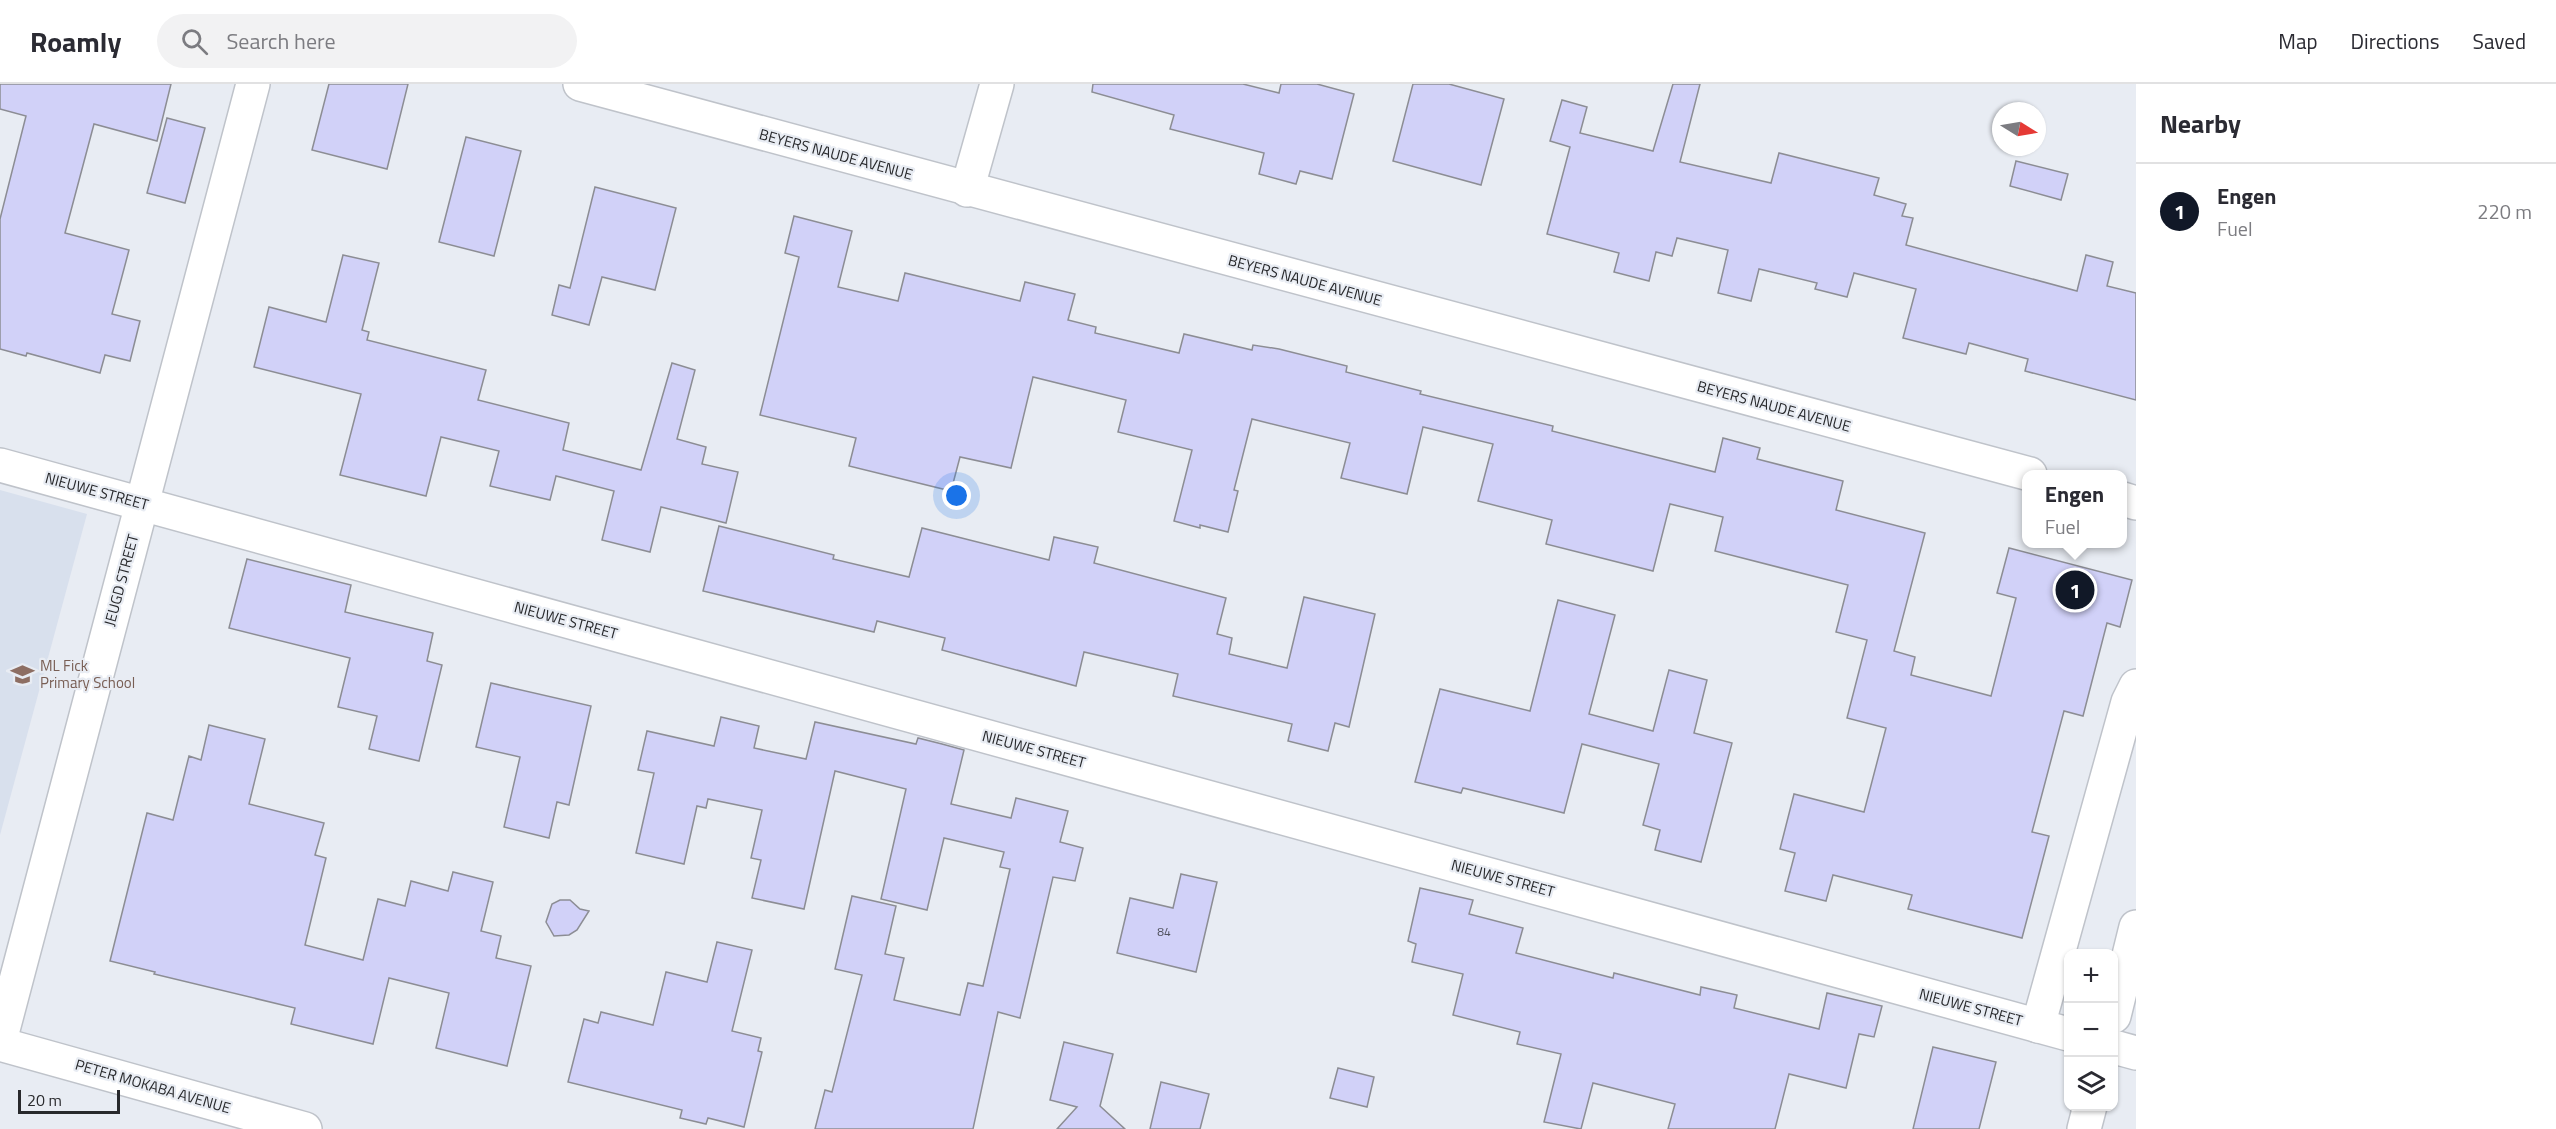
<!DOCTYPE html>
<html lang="en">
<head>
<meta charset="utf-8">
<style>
	:root { --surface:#fff; --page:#f2f2f3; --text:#2b2b33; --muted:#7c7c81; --line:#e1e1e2; --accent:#111827 }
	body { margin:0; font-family:"Titillium Web",sans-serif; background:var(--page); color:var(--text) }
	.controls { position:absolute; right:18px; bottom:18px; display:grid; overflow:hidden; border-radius:12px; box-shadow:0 2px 4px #0004 }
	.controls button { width:54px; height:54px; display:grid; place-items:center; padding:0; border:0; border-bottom:2px solid var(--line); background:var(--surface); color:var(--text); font:30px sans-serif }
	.compass { position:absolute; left:1992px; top:18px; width:54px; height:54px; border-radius:50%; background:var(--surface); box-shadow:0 2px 4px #0004; rotate:101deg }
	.scale { position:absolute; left:18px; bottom:15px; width:102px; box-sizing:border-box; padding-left:6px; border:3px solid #28292c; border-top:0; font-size:16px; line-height:21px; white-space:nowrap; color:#28292c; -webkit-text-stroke:4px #e8ecf3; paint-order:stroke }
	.you { position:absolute; left:957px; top:412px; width:21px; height:21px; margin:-15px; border:4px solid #fff; border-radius:50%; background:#1a73e8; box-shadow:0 0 0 9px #1a73e833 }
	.badge { display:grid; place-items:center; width:39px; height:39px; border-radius:50%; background:var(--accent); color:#fff; font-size:20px; font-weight:700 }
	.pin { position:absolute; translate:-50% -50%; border:3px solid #fff; box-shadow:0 2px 6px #0006 }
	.popup { position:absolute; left:2022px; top:386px; width:105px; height:78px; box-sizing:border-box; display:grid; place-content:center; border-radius:12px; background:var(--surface); filter:drop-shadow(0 2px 4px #0005); font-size:20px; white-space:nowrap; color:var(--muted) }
	.popup b { font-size:22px; color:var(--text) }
	.popup::after { content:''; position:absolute; left:50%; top:100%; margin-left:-12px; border:12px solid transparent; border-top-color:var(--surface) }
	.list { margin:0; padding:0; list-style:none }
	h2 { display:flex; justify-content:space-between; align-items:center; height:78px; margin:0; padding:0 24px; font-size:26px }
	h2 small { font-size:20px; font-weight:400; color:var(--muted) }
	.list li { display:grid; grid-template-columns:39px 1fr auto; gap:18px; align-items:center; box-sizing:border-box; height:96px; padding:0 24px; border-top:2px solid var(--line) }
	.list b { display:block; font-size:22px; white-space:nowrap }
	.list p { margin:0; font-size:20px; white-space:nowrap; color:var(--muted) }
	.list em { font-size:20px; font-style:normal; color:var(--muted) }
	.icon { flex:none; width:33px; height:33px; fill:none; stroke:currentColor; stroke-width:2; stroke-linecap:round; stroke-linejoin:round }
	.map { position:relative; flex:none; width:2136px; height:1045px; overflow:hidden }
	header { display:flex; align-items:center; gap:36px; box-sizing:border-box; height:84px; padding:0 30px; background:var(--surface); border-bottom:2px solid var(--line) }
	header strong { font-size:28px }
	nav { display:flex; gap:33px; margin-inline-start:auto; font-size:21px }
	.search { width:420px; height:54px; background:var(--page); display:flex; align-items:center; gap:15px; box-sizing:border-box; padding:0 21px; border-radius:33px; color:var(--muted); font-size:22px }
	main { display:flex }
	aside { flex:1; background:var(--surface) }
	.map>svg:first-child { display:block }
</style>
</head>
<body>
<header>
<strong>Roamly</strong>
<div class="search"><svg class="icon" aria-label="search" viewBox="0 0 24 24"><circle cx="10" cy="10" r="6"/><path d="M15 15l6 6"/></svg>Search here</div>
<nav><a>Map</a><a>Directions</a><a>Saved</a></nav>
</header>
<main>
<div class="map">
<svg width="2136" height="1045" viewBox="0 0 2136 1045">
	<rect width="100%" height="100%" fill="#e8ecf3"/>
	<polygon fill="#d8e0ed" points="0,406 87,430 0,751"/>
	<g fill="#d1d1f8" stroke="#8c8d94" stroke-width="1.5">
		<polygon points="0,0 171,0 157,57 94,40 65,149 129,166 112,230 140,237 130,277 105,271 100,289 27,269 26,272 0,265 0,135 26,32 0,25"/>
		<polygon points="329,0 408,0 387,85 312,66"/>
		<polygon points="1093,0 1243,0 1279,9 1281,0 1317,0 1354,10 1332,95 1300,87 1296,100 1259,90 1264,69 1170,45 1174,31 1092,8"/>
		<polygon points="1413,0 1449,0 1504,15 1481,101 1393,77"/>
		<polygon points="1673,0 1700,0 1680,78 1771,99 1779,69 1879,94 1874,111 1906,120 1902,132 1913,134 1906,161 2077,207 2086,171 2113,178 2107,202 2136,209 2136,316 2025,287 2028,275 1969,259 1966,270 1903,254 1916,205 1854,189 1847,213 1815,205 1817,199 1759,185 1751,217 1718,209 1728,166 1677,154 1672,172 1656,168 1649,197 1614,188 1619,169 1547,150 1570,63 1550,57 1562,16 1587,23 1580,49 1653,67"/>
		<polygon points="167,34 205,44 185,119 147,109"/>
		<polygon points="466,53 521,67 494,172 439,158"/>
		<polygon points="2016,77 2068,90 2061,116 2010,102"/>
		<polygon points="595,103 676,124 655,206 602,193 589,241 552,231 559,201 570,204"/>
		<polygon points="794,132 852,147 838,203 898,217 905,189 1020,217 1025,198 1075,210 1068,236 1096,243 1095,249 1179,269 1184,250 1252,266 1253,261 1279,265 1347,282 1346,288 1421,307 1420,310 1553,342 1552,347 1715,388 1723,354 1760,364 1757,375 1843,397 1836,426 1925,449 1894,567 1915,573 1911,591 1991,612 2016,514 1997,509 2009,464 2132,496 2120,543 2107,539 2083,632 2064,627 2032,748 2049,752 2022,854 1908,825 1912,811 1833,791 1826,817 1785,807 1795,769 1780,765 1794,710 1864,728 1886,644 1847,634 1867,556 1836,548 1848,501 1715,467 1723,433 1670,420 1653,487 1546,460 1552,436 1478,417 1493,360 1423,343 1407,410 1341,394 1350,359 1252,335 1234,406 1238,407 1228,448 1200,441 1200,444 1174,437 1192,366 1118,348 1126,316 1033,293 1011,384 960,373 951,407 849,382 856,354 760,331 799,173 785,169"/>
		<polygon points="343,171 379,179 362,246 369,248 367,256 486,286 478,316 569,339 563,366 641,386 672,279 695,286 677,355 706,363 702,380 738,388 726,439 661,423 650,468 602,456 614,407 556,392 550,416 490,402 499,367 441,353 426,412 340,391 361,310 254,283 269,223 326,238"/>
		<polygon points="719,442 834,471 833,475 909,493 922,444 1049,476 1054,453 1098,463 1094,479 1226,514 1217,550 1232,554 1229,570 1287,584 1304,513 1375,530 1349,643 1335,639 1328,667 1288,657 1292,640 1173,612 1178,590 1084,568 1076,602 942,566 945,554 877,537 874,548 703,507"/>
		<polygon points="247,475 351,501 345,528 433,549 427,577 442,581 419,677 369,665 377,632 338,623 350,574 229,544"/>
		<polygon points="1558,516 1615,531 1589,630 1653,647 1669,586 1707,596 1694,649 1732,659 1701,778 1655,766 1660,746 1643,741 1659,680 1582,660 1564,729 1463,704 1461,709 1415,698 1440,605 1530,627"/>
		<polygon points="491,599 591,622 569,721 557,718 549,754 504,743 520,673 476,663"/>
		<polygon points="721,633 759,642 754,664 806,675 815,638 916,660 918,654 942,660 964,666 951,720 1011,734 1016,714 1068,727 1060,758 1083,764 1075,797 1053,793 1020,934 998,928 973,1045 815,1045 825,1006 832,1008 862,891 835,885 852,812 896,822 885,870 904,874 894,916 960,931 968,899 983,902 1010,785 1000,783 1004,768 944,754 927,826 881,815 906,705 835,687 804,825 752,814 761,776 751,774 762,726 708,715 706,724 697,722 684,780 636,769 654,689 638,686 647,647 714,662"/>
		<polygon points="209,641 265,655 249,720 324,739 315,771 326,774 305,861 363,876 378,815 405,822 411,797 448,807 453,788 493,798 481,847 501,852 496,874 531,882 507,982 436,964 449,909 389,894 373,960 291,940 295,924 154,890 155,888 110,877 147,729 173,736 189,672 201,676"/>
		<polygon points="1181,790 1217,798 1196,888 1117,869 1130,814 1173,824"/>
		<polygon points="1420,804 1473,816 1469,830 1523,844 1516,869 1613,894 1614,889 1700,911 1701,903 1737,911 1734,924 1819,945 1827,909 1882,922 1874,953 1859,950 1846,1004 1789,990 1775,1045 1668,1045 1675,1020 1593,999 1581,1045 1544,1038 1561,970 1517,960 1520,948 1453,931 1463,890 1412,878 1416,860 1408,857"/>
		<polygon points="560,816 570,816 580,825 589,827 577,846 569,851 554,852 546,838 552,820"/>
		<polygon points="717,858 752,866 732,947 761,954 758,967 762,968 744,1043 708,1034 706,1040 680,1034 682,1026 568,998 584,935 598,939 601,928 653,941 666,888 707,898"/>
		<polygon points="1064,958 1113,970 1100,1022 1125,1045 1057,1045 1077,1023 1050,1016"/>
		<polygon points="1933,963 1996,978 1979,1045 1913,1045"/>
		<polygon points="1338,984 1374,993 1367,1023 1330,1014"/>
		<polygon points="1161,998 1209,1010 1200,1045 1150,1045"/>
	</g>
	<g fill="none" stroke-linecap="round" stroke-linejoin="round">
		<defs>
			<g id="minor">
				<polyline points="580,0 2030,390"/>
				<polyline points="967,106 997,0"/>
				<polyline points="0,381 2068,950"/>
				<polyline points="2123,415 2136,419"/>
				<polyline points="2114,932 2136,843"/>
				<polyline points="2038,942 2128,618 2136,602"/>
				<polyline points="0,957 253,0"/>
				<polyline points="0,960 305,1045"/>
				<polyline points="2114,963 2136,969"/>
				<polyline points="2084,1045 2090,1022"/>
			</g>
		</defs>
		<use href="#minor" stroke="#bfc3ca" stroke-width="36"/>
		<use href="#minor" stroke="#fff" stroke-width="33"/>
	</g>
	<defs>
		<symbol id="school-bare" viewBox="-9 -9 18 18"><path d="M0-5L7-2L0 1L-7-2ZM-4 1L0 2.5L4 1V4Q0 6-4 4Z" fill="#8d6e63" stroke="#e8ecf3" stroke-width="2.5" paint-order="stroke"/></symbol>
	</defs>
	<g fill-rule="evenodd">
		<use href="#school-bare" x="6" y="574" width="33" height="33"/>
	</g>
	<g text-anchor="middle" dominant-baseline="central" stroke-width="4.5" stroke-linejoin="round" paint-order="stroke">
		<g font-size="12" fill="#52535f">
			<text x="1164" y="847">84</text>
		</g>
		<g font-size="15" fill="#28292c" stroke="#e8ecf3">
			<text transform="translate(836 70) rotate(15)">BEYERS NAUDE AVENUE</text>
			<text transform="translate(1305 196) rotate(15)">BEYERS NAUDE AVENUE</text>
			<text transform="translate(1774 322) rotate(15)">BEYERS NAUDE AVENUE</text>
			<text transform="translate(97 407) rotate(15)">NIEUWE STREET</text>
			<text transform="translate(121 496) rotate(-75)">JEUGD STREET</text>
			<text transform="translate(566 536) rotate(15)">NIEUWE STREET</text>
			<text transform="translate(1034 665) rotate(15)">NIEUWE STREET</text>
			<text transform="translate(1503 794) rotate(15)">NIEUWE STREET</text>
			<text transform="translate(1971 923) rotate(15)">NIEUWE STREET</text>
			<text transform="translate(153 1002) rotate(16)">PETER MOKABA AVENUE</text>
		</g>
		<g font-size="15" fill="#785e54" stroke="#e8ecf3" text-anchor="start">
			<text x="40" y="581">ML Fick<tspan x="40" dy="17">Primary School</tspan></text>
		</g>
	</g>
</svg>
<div class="controls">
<button>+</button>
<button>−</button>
<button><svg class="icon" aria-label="layers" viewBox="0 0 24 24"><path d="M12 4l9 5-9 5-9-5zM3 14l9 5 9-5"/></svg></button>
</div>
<svg class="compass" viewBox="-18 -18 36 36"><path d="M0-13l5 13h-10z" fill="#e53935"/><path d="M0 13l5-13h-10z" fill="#7c7c81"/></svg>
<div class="scale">20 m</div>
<div class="you"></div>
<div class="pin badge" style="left:2075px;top:506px">1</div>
<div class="popup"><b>Engen</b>Fuel</div>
</div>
<aside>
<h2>Nearby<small></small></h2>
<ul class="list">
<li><span class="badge">1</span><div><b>Engen</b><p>Fuel</p></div><em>220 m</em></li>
</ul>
</aside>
</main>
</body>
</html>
